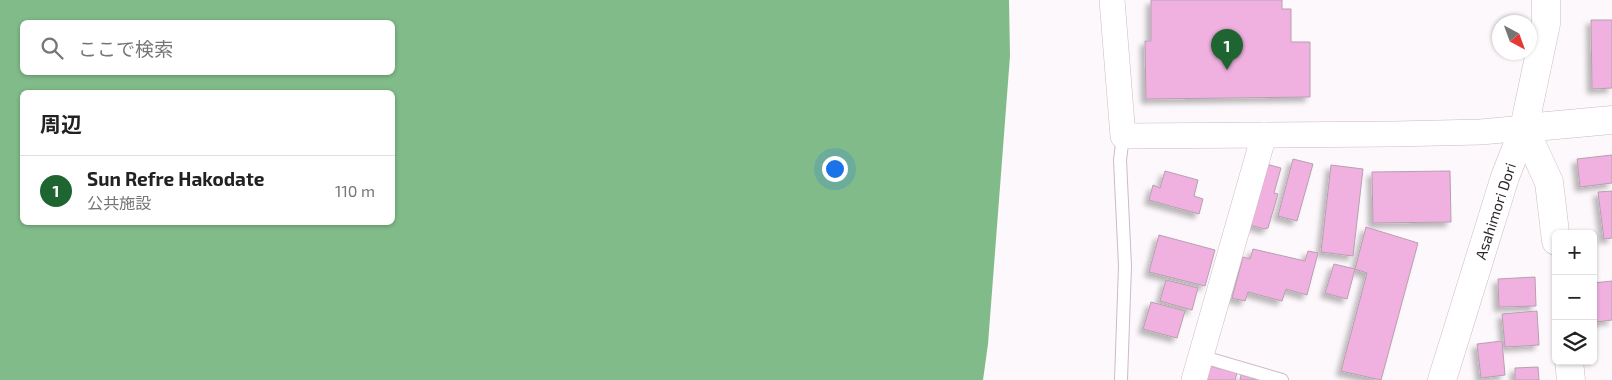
<!DOCTYPE html>
<html lang="ja">
<head>
<meta charset="utf-8">
<style>
	:root { --surface:#fff; --page:#f2f2f2; --text:#222; --muted:#767676; --line:#e0e0e0; --accent:#1f6531 }
	body { margin:0; font-family:"Exo 2","Noto Sans JP",sans-serif; background:var(--page); color:var(--text) }
	.controls { position:absolute; right:15px; bottom:15px; display:grid; overflow:hidden; border-radius:8px; box-shadow:0 1px 4px #0004 }
	.controls button { width:45px; height:45px; display:grid; place-items:center; padding:0; border:0; border-bottom:1px solid var(--line); background:var(--surface); color:var(--text); font:25px sans-serif }
	.compass { position:absolute; left:1492px; top:15px; width:45px; height:45px; border-radius:50%; background:var(--surface); box-shadow:0 1px 4px #0004; rotate:139deg }
	.you { position:absolute; left:834px; top:168px; width:18px; height:18px; margin:-12px; border:4px solid #fff; border-radius:50%; background:#1a73e8; box-shadow:0 0 0 8px #1a73e833 }
	.badge { display:grid; place-items:center; width:32px; height:32px; border-radius:50%; background:var(--accent); color:#fff; font-size:16px; font-weight:700 }
	.pin { position:absolute; translate:-50% -41px; filter:drop-shadow(0 1px 2px #0008) }
	.pin::after { content:''; position:absolute; top:26px; width:18px; height:15px; background:inherit; clip-path:polygon(0 0,100% 0,50% 100%) }
	.list { margin:0; padding:0; list-style:none }
	h2 { display:flex; justify-content:space-between; align-items:center; height:65px; margin:0; padding:0 20px; font-size:21px }
	h2 small { font-size:16px; font-weight:400; color:var(--muted) }
	.list li { display:grid; grid-template-columns:32px 1fr auto; gap:15px; align-items:center; box-sizing:border-box; height:70px; padding:0 20px; border-top:1px solid var(--line) }
	.list b { display:block; font-size:19px; white-space:nowrap }
	.list p { margin:0; font-size:16px; white-space:nowrap; color:var(--muted) }
	.list em { font-size:16px; font-style:normal; color:var(--muted) }
	.icon { flex:none; width:28px; height:28px; fill:none; stroke:currentColor; stroke-width:2; stroke-linecap:round; stroke-linejoin:round }
	.map { position:relative; flex:none; width:1612px; height:380px; overflow:hidden }
	.search { position:absolute; background:var(--surface); box-shadow:0 1px 4px #0004; left:20px; top:20px; width:375px; height:55px; display:flex; align-items:center; gap:12px; box-sizing:border-box; padding:0 18px; border-radius:8px; color:var(--muted); font-size:19px }
	.panel { position:absolute; background:var(--surface); box-shadow:0 1px 4px #0004; left:20px; top:90px; width:375px; height:135px; border-radius:8px }
	.map>svg:first-child { display:block }
</style>
</head>
<body>
<div class="map">
<svg width="1612" height="380" viewBox="0 0 1612 380">
	<defs>
		<filter id="shadow"><feDropShadow dx="-4.5" dy="4.5" stdDeviation="2.5" flood-color="#0004"/></filter>
	</defs>
	<rect width="100%" height="100%" fill="#fdf8fb"/>
	<path fill="#80bb89" fill-rule="evenodd" d="M 0,0 L 1009,0 L 1010,56 L 988,344 L 983,380 L 0,380 ZM 22,22 L 392,22 L 392,72 L 22,72 ZM 22,92 L 392,92 L 392,222 L 22,222 Z"/>
	<g fill="#f0b1e0" stroke="#b5a0af" filter="url(#shadow)">
		<polygon points="1151,0 1282,0 1282,9 1291,9 1291,42 1310,42 1310,97 1146,99 1145,41 1151,41"/>
		<polygon points="1591,20 1612,20 1612,88 1592,89"/>
		<polygon points="1612,155 1612,183 1580,187 1577,159"/>
		<polygon points="1293,159 1313,164 1297,221 1278,216"/>
		<polygon points="1266,164 1281,168 1274,193 1278,194 1268,228 1264,229 1250,225"/>
		<polygon points="1331,165 1363,169 1353,256 1321,252"/>
		<polygon points="1165,171 1198,180 1194,196 1203,199 1199,214 1149,200 1153,185 1160,188"/>
		<polygon points="1450,171 1451,222 1373,223 1372,172"/>
		<polygon points="1612,191 1612,238 1604,239 1598,192"/>
		<polygon points="1366,227 1418,243 1381,380 1341,371 1367,273 1355,269"/>
		<polygon points="1159,235 1215,250 1205,286 1149,272"/>
		<polygon points="1253,249 1305,261 1308,251 1318,253 1307,295 1286,289 1282,301 1248,292 1245,301 1232,298 1243,257 1250,259"/>
		<polygon points="1334,264 1355,269 1347,299 1325,293"/>
		<polygon points="1535,277 1536,306 1499,307 1498,279"/>
		<polygon points="1166,280 1198,288 1192,310 1160,301"/>
		<polygon points="1612,281 1612,320 1596,322 1593,283"/>
		<polygon points="1151,302 1185,311 1177,338 1143,329"/>
		<polygon points="1537,311 1539,345 1505,347 1502,314"/>
		<polygon points="1502,341 1505,375 1481,378 1477,344"/>
		<polygon points="1210,366 1237,373 1235,380 1206,380"/>
		<polygon points="1538,367 1539,380 1515,380 1515,368"/>
		<polygon points="1241,375 1260,380 1240,380"/>
	</g>
	<g fill="none" stroke-linecap="round" stroke-linejoin="round">
		<defs>
			<g id="service">
				<polyline points="1200,356 1282,380"/>
				<polyline points="1121,380 1125,266 1120,160 1123,136"/>
			</g>
			<g id="minor">
				<polyline points="1112,0 1123,136 1394,134 1481,132 1524,128"/>
				<polyline points="1194,380 1264,135"/>
			</g>
			<g id="tertiary">
				<polyline points="1546,0 1546,24 1524,128 1549,182 1556,241"/>
				<polyline points="1569,361 1571,380"/>
				<polyline points="1442,380 1505,177 1524,128 1612,120"/>
			</g>
		</defs>
		<use href="#service" stroke="#ceb9c8" stroke-width="14"/>
		<use href="#minor" stroke="#ceb9c8" stroke-width="26"/>
		<use href="#tertiary" stroke="#ceb9c8" stroke-width="29"/>
		<use href="#service" stroke="#fff" stroke-width="12"/>
		<use href="#minor" stroke="#fff" stroke-width="25"/>
		<use href="#tertiary" stroke="#fff" stroke-width="28"/>
	</g>
	<g text-anchor="middle" dominant-baseline="central" stroke-width="5" stroke-linejoin="round" paint-order="stroke">
		<g font-size="15" fill="#2d252b" stroke="#fff">
			<text transform="translate(1495 211) rotate(-72)">Asahimori Dori</text>
		</g>
	</g>
</svg>
<div class="controls">
<button>+</button>
<button>−</button>
<button><svg class="icon" aria-label="layers" viewBox="0 0 24 24"><path d="M12 4l9 5-9 5-9-5zM3 14l9 5 9-5"/></svg></button>
</div>
<svg class="compass" viewBox="-18 -18 36 36"><path d="M0-13l5 13h-10z" fill="#e53935"/><path d="M0 13l5-13h-10z" fill="#767676"/></svg>
<div class="you"></div>
<div class="pin badge" style="left:1227px;top:70px">1</div>
<div class="search"><svg class="icon" aria-label="search" viewBox="0 0 24 24"><circle cx="10" cy="10" r="6"/><path d="M15 15l6 6"/></svg>ここで検索</div>
<section class="panel">
<h2>周辺<small></small></h2>
<ul class="list">
<li><span class="badge">1</span><div><b>Sun Refre Hakodate</b><p>公共施設</p></div><em>110 m</em></li>
</ul>
</section>
</div>
</body>
</html>
